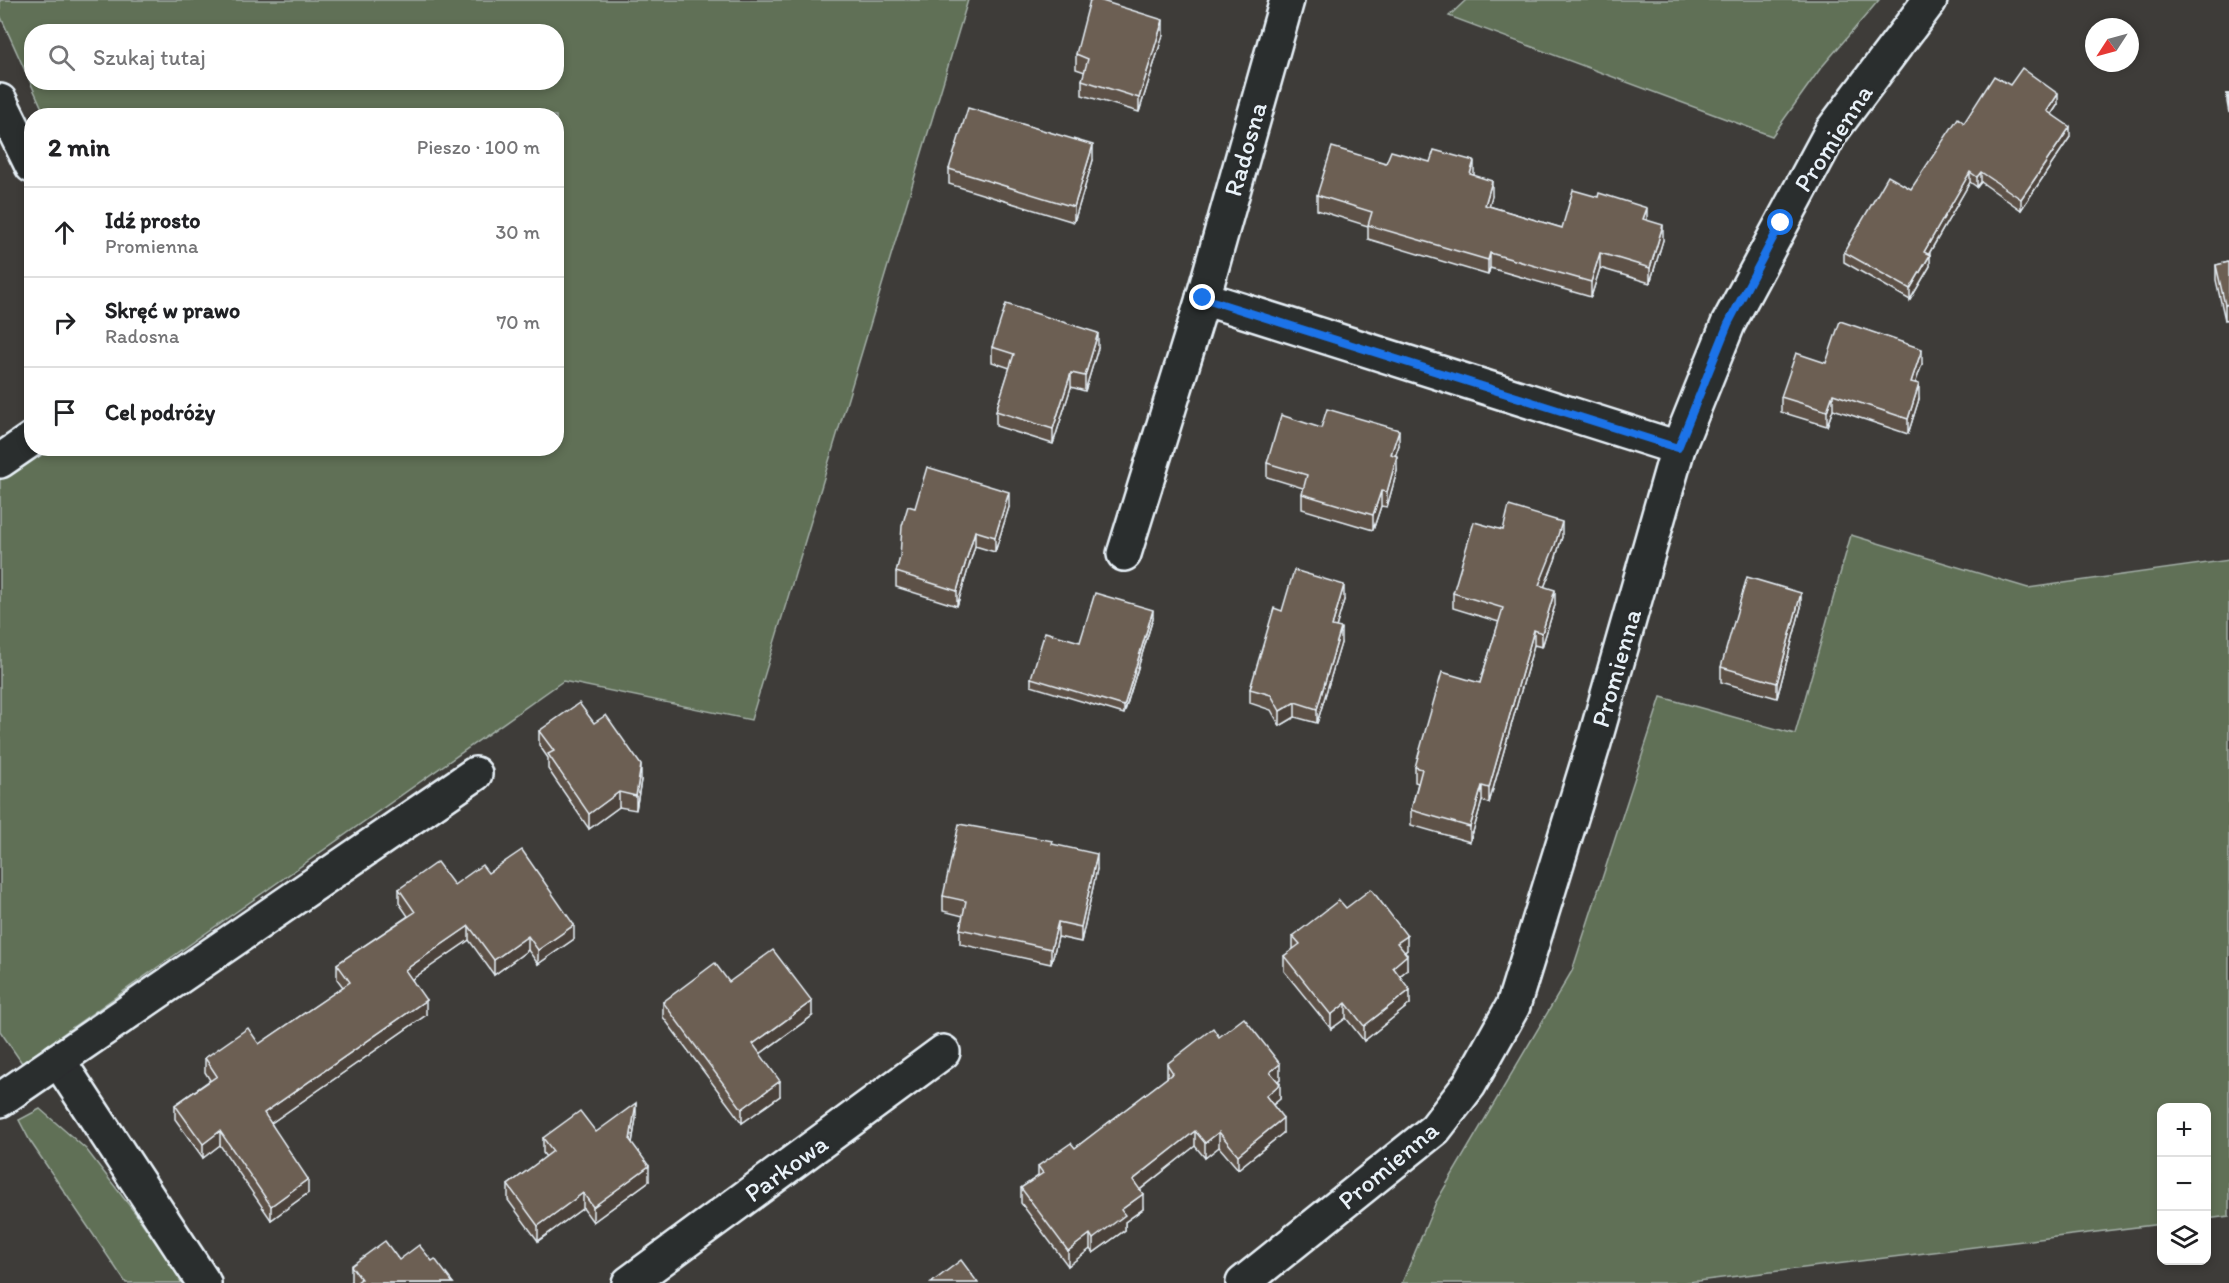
<!DOCTYPE html>
<html lang="pl">
<head>
<meta charset="utf-8">
<style>
	:root { --surface:#fff; --page:#f6f6f6; --text:#202124; --muted:#757577; --line:#e0e0e0 }
	body { margin:0; font-family:Itim,sans-serif; background:var(--page); color:var(--text) }
	.controls { position:absolute; right:18px; bottom:18px; display:grid; overflow:hidden; border-radius:12px; box-shadow:0 3px 9px #0003 }
	.controls button { width:54px; height:54px; display:grid; place-items:center; padding:0; border:0; border-bottom:2px solid var(--line); background:var(--surface); color:var(--text); font:30px sans-serif }
	.compass { position:absolute; left:2085px; top:18px; width:54px; height:54px; border-radius:50%; background:var(--surface); box-shadow:0 3px 9px #0003; rotate:234deg }
	.stop { position:absolute; width:18px; height:18px; margin:-14px; border:4px solid #1a73e8; border-radius:50%; background:#fff }
	.stop.end { background:#1a73e8; border-color:#fff; box-shadow:0 2px 6px #0008 }
	.list { margin:0; padding:0; list-style:none }
	h2 { display:flex; justify-content:space-between; align-items:center; height:78px; margin:0; padding:0 24px; font-size:26px }
	h2 small { font-size:20px; font-weight:400; color:var(--muted) }
	.list li { display:grid; grid-template-columns:39px 1fr auto; gap:18px; align-items:center; box-sizing:border-box; height:90px; padding:0 24px; border-top:2px solid var(--line) }
	.list b { display:block; font-size:22px; white-space:nowrap }
	.list p { margin:0; font-size:20px; white-space:nowrap; color:var(--muted) }
	.list em { font-size:20px; font-style:normal; color:var(--muted) }
	.icon { flex:none; width:33px; height:33px; fill:none; stroke:currentColor; stroke-width:2; stroke-linecap:round; stroke-linejoin:round }
	.map { position:relative; flex:none; width:2229px; height:1283px; overflow:hidden }
	.search { position:absolute; background:var(--surface); box-shadow:0 3px 9px #0003; left:24px; top:24px; width:540px; height:66px; display:flex; align-items:center; gap:15px; box-sizing:border-box; padding:0 21px; border-radius:24px; color:var(--muted); font-size:22px }
	.panel { position:absolute; background:var(--surface); box-shadow:0 3px 9px #0003; left:24px; top:108px; width:540px; height:348px; border-radius:24px }
	.map>svg:first-child { display:block }
</style>
</head>
<body>
<div class="map">
<svg width="2229" height="1283" viewBox="0 0 2229 1283">
	<rect width="100%" height="100%" fill="#3e3c39"/>
	<filter id="ink" filterUnits="userSpaceOnUse"><feTurbulence type="fractalNoise" baseFrequency=".0167" numOctaves="2"/><feDisplacementMap in="SourceGraphic" scale="12" xChannelSelector="R" yChannelSelector="G"/><feConvolveMatrix kernelMatrix="1 2 1 2 8 2 1 2 1" color-interpolation-filters="sRGB"/></filter>
	<g filter="url(#ink)">
		<g fill="#616f57" stroke="#a4b0a8" stroke-width="1.5" fill-rule="evenodd">
			<path d="M 0,0 L 968,0 L 751,720 L 563,681 L 22,1063 L 0,1031 L 0,480 L 46,449 L 556,448 L 556,116 L 45,115 L 0,15 ZM 32,32 L 556,32 L 556,82 L 32,82 Z"/>
			<polygon points="1466,0 1879,0 1820,69 1772,136 1449,16"/>
			<polygon points="1851,535 2028,588 2229,560 2229,1216 2207,1219 2206,1108 2162,1108 2161,1224 1681,1283 1402,1283 1436,1202 1572,971 1661,697 1795,734"/>
			<polygon points="40,1109 86,1149 136,1214 184,1283 126,1283 30,1141 19,1120"/>
		</g>
		<g fill="none" stroke-linecap="round" stroke-linejoin="round">
			<defs>
				<g id="minor">
					<polyline points="0,101 32,166"/>
					<polyline points="1203,298 1678,448"/>
					<polyline points="0,461 32,439"/>
					<polyline points="1124,554 1203,298 1287,0"/>
					<polyline points="58,1060 204,1283"/>
					<polyline points="0,1100 475,774"/>
					<polyline points="629,1283 943,1052"/>
					<polyline points="1243,1283 1435,1129 1469,1085 1513,1006 1594,743 1678,448 1728,324 1831,132 1930,0"/>
				</g>
			</defs>
			<use href="#minor" stroke="#e8f1f8" stroke-width="38"/>
			<use href="#minor" stroke="#2a2d2e" stroke-width="33"/>
		</g>
		<g fill="#5d5147" stroke="#e8f1f8" stroke-width="1.5">
			<polygon points="1163,35 1139,112 1082,95 1082,80 1085,72 1076,69 1076,54"/>
			<polygon points="2010,85 2058,104 2052,114 2070,137 2021,210 1981,182 1977,187 1970,182 1929,254 1930,266 1910,300 1844,262 1844,252 1911,189 1964,123"/>
			<polygon points="2227,94 2229,94 2229,113 2227,102"/>
			<polygon points="1093,160 1074,222 949,184 949,169"/>
			<polygon points="1386,163 1474,175 1492,196 1489,206 1562,228 1647,220 1663,240 1650,283 1600,268 1591,297 1490,268 1488,275 1368,239 1368,226 1317,210 1317,195"/>
			<polygon points="2229,262 2225,320 2216,280 2216,265"/>
			<polygon points="992,347 1098,348 1085,391 1071,387 1053,444 996,426 996,411 1010,368 992,362"/>
			<polygon points="1826,363 1922,364 1915,383 1919,399 1908,434 1833,409 1827,426 1781,412 1781,397"/>
			<polygon points="1321,428 1399,445 1395,455 1397,471 1387,507 1381,506 1373,530 1302,509 1302,494 1303,488 1267,477 1267,463"/>
			<polygon points="1009,507 995,552 975,546 957,606 896,587 896,572 915,508"/>
			<polygon points="1503,530 1562,537 1555,560 1544,587 1555,605 1542,647 1534,645 1489,803 1482,801 1470,842 1411,825 1411,810 1418,783 1415,782 1415,767 1480,683 1499,622 1453,608 1453,593"/>
			<polygon points="1344,600 1336,627 1341,643 1317,723 1295,717 1280,726 1271,710 1250,703 1250,689 1282,611"/>
			<polygon points="1801,607 1777,698 1721,682 1721,667"/>
			<polygon points="1153,618 1124,714 1031,686 1031,678 1080,642"/>
			<polygon points="594,723 641,780 636,810 619,807 589,829 548,769 548,758 539,745 539,731"/>
			<polygon points="1053,845 1097,869 1081,942 1058,937 1051,964 960,944 960,929 963,916 943,911 943,896"/>
			<polygon points="488,873 574,939 538,964 528,950 494,975 469,940 412,979 426,1015 271,1123 308,1193 271,1220 220,1145 203,1158 175,1119 175,1105 210,1080 205,1072 205,1058 259,1044 343,987 337,979 337,964 408,916 399,903 399,889 454,885"/>
			<polygon points="1346,908 1407,950 1405,952 1407,970 1400,976 1410,1004 1364,1041 1346,1018 1331,1029 1284,971 1284,956 1293,950 1293,936"/>
			<polygon points="663,1002 812,1016 760,1054 780,1096 742,1123 663,1017"/>
			<polygon points="1219,1037 1280,1079 1278,1081 1280,1099 1273,1105 1283,1133 1238,1169 1219,1147 1205,1158 1195,1146 1140,1190 1143,1209 1125,1222 1125,1230 1093,1253 1090,1249 1068,1266 1021,1203 1021,1188 1038,1176 1038,1166 1075,1148 1167,1078 1167,1064"/>
			<polygon points="636,1118 632,1143 649,1181 593,1222 583,1208 538,1241 508,1200 508,1185 546,1157 543,1153 543,1138 596,1132"/>
			<polygon points="399,1260 432,1261 453,1283 352,1283 351,1281 351,1266"/>
		</g>
		<g fill="#4c423a" stroke="#e8f1f8" stroke-width="1.5">
			<polygon points="1163,20 1163,35 1139,112 1139,98"/>
			<polygon points="2058,94 2058,104 2047,121 2047,111"/>
			<polygon points="2070,127 2070,137 2021,210 2021,199"/>
			<polygon points="1093,145 1093,160 1074,222 1074,207"/>
			<polygon points="1474,161 1474,176 1470,174"/>
			<polygon points="1970,172 1970,182 1924,262 1924,252"/>
			<polygon points="1981,172 1981,182 1977,187 1977,177"/>
			<polygon points="1492,181 1492,196 1485,220 1485,205"/>
			<polygon points="1647,208 1647,223 1643,219"/>
			<polygon points="1663,225 1663,240 1650,283 1650,268"/>
			<polygon points="1490,253 1490,268 1488,275 1488,260"/>
			<polygon points="1600,253 1600,268 1591,297 1591,282"/>
			<polygon points="1930,255 1930,266 1910,300 1910,289"/>
			<polygon points="2229,304 2229,319 2225,320 2225,305"/>
			<polygon points="1098,333 1098,348 1085,391 1085,376"/>
			<polygon points="1922,349 1922,364 1911,396 1911,382"/>
			<polygon points="1071,373 1071,387 1053,444 1053,429"/>
			<polygon points="1919,384 1919,399 1908,434 1908,419"/>
			<polygon points="1833,394 1833,409 1827,426 1827,411"/>
			<polygon points="1399,430 1399,445 1391,469 1391,454"/>
			<polygon points="1397,456 1397,471 1387,507 1387,492"/>
			<polygon points="1381,491 1381,506 1373,530 1373,515"/>
			<polygon points="1009,492 1009,507 995,552 995,537"/>
			<polygon points="1562,522 1562,537 1555,560 1539,600 1539,585"/>
			<polygon points="975,531 975,546 957,606 957,591"/>
			<polygon points="1344,585 1344,600 1332,641 1332,626"/>
			<polygon points="1555,590 1555,605 1542,647 1542,633"/>
			<polygon points="1801,593 1801,607 1777,698 1777,683"/>
			<polygon points="1153,610 1153,618 1124,714 1124,706"/>
			<polygon points="1341,628 1341,643 1317,723 1317,709"/>
			<polygon points="1534,630 1534,645 1489,803 1489,788"/>
			<polygon points="1295,702 1295,717 1280,726 1280,711"/>
			<polygon points="641,765 641,780 636,810 636,796"/>
			<polygon points="1482,786 1482,801 1470,842 1470,827"/>
			<polygon points="619,792 619,807 589,829 589,814"/>
			<polygon points="1097,854 1097,869 1081,942 1081,927"/>
			<polygon points="1058,922 1058,937 1051,964 1051,949"/>
			<polygon points="574,925 574,939 538,964 538,950"/>
			<polygon points="469,926 469,940 405,984 405,970"/>
			<polygon points="528,936 528,950 494,975 494,960"/>
			<polygon points="1407,936 1407,950 1397,958 1397,943"/>
			<polygon points="1407,955 1407,970 1393,981 1393,967"/>
			<polygon points="1410,990 1410,1004 1364,1041 1364,1026"/>
			<polygon points="426,1000 426,1015 264,1128 264,1113"/>
			<polygon points="812,1001 812,1016 753,1059 753,1044"/>
			<polygon points="1346,1003 1346,1018 1331,1029 1331,1015"/>
			<polygon points="1280,1064 1280,1079 1270,1087 1270,1072"/>
			<polygon points="780,1081 780,1096 742,1123 742,1109"/>
			<polygon points="1280,1084 1280,1099 1266,1110 1266,1096"/>
			<polygon points="636,1103 636,1118 630,1155 630,1140"/>
			<polygon points="1283,1118 1283,1133 1238,1169 1238,1155"/>
			<polygon points="220,1131 220,1145 203,1158 203,1144"/>
			<polygon points="1195,1131 1195,1146 1133,1195 1133,1180"/>
			<polygon points="1219,1132 1219,1147 1205,1158 1205,1143"/>
			<polygon points="649,1166 649,1181 593,1222 593,1207"/>
			<polygon points="308,1179 308,1193 271,1220 271,1206"/>
			<polygon points="583,1193 583,1208 538,1241 538,1226"/>
			<polygon points="1143,1194 1143,1209 1125,1222 1125,1230 1093,1253 1093,1239 1121,1210"/>
			<polygon points="1090,1234 1090,1249 1068,1266 1068,1251"/>
		</g>
		<g fill="#6c5e53" stroke="#e8f1f8" stroke-width="1.5">
			<polygon points="1090,0 1099,0 1163,20 1139,98 1082,80 1088,59 1076,54"/>
			<polygon points="2022,68 2058,94 2047,111 2070,127 2021,199 1981,172 1977,177 1970,172 1924,252 1930,255 1910,289 1844,252 1888,176 1911,189 1958,118 1964,123 1994,76 2010,85"/>
			<polygon points="2227,94 2229,94 2229,105"/>
			<polygon points="968,108 1093,145 1074,207 949,169"/>
			<polygon points="1332,147 1386,163 1391,151 1430,162 1434,150 1474,161 1470,174 1492,181 1485,205 1562,228 1573,190 1598,197 1599,193 1647,208 1643,219 1663,225 1650,268 1600,253 1591,282 1490,253 1488,260 1368,225 1372,212 1317,195"/>
			<polygon points="2229,262 2229,304 2225,305 2216,265"/>
			<polygon points="1006,304 1098,333 1085,376 1071,373 1053,429 996,411 1014,354 992,347"/>
			<polygon points="1840,321 1922,349 1911,382 1919,384 1908,419 1833,394 1827,411 1781,397 1796,353 1826,363"/>
			<polygon points="1327,409 1399,430 1391,454 1397,456 1387,492 1381,491 1373,515 1302,494 1307,475 1267,463 1281,415 1321,428"/>
			<polygon points="927,467 1009,492 995,537 975,531 957,591 896,572 900,557 902,526 908,506 915,508"/>
			<polygon points="1509,506 1562,522 1555,545 1539,585 1555,590 1542,633 1534,630 1489,788 1482,786 1470,827 1411,810 1422,769 1415,767 1442,672 1480,683 1503,608 1453,593 1474,522 1503,530"/>
			<polygon points="1294,570 1344,585 1332,626 1341,628 1317,709 1295,702 1280,711 1271,695 1250,689 1274,608 1282,611"/>
			<polygon points="1747,577 1801,593 1777,683 1721,667"/>
			<polygon points="1095,593 1153,610 1124,706 1031,678 1045,632 1080,642"/>
			<polygon points="579,703 594,723 606,715 641,765 636,796 619,792 589,814 548,754 554,751 539,731"/>
			<polygon points="959,824 1053,841 1052,844 1097,854 1081,927 1058,922 1051,949 960,929 966,901 943,896"/>
			<polygon points="522,850 574,925 538,950 528,936 494,960 469,926 405,970 426,1000 264,1113 308,1179 271,1206 220,1131 203,1144 175,1105 217,1076 205,1058 248,1028 259,1044 350,982 337,964 415,912 399,889 437,862 454,885 482,865 488,873"/>
			<polygon points="1371,889 1407,936 1397,943 1407,955 1393,967 1410,990 1364,1026 1346,1003 1331,1015 1284,956 1300,944 1293,936 1339,900 1346,908"/>
			<polygon points="773,950 812,1001 753,1044 780,1081 742,1109 663,1002 715,963 729,982"/>
			<polygon points="1244,1018 1280,1064 1270,1072 1280,1084 1266,1096 1283,1118 1238,1155 1219,1132 1205,1143 1195,1131 1133,1180 1143,1194 1121,1210 1125,1215 1093,1239 1090,1234 1068,1251 1021,1188 1043,1173 1038,1166 1071,1143 1075,1148 1173,1073 1167,1064 1213,1028 1219,1037"/>
			<polygon points="636,1103 630,1140 649,1166 593,1207 583,1193 538,1226 508,1185 553,1151 543,1138 580,1111 596,1132"/>
			<polygon points="385,1241 399,1260 419,1245 432,1261 435,1259 453,1283 356,1283 361,1279 351,1266"/>
			<polygon points="961,1260 978,1283 931,1283"/>
		</g>
	</g>
	<g fill="none" stroke-linecap="round" stroke-linejoin="round" filter="url(#ink)">
		<polyline stroke="#1a73e8" stroke-width="8" points="1203,298 1678,448 1728,324 1781,223"/>
	</g>
	<g text-anchor="middle" dominant-baseline="central" stroke-width="6" stroke-linejoin="round" paint-order="stroke">
		<g font-size="26" fill="#e8f1f8" stroke="#2a2d2e">
			<text transform="translate(1833 138) rotate(-57)">Promienna</text>
			<text transform="translate(1245 149) rotate(-74)">Radosna</text>
			<text transform="translate(1616 668) rotate(-74)">Promienna</text>
			<text transform="translate(1388 1165) rotate(-40)">Promienna</text>
			<text transform="translate(786 1168) rotate(-36)">Parkowa</text>
		</g>
	</g>
</svg>
<div class="controls">
<button>+</button>
<button>−</button>
<button><svg class="icon" aria-label="layers" viewBox="0 0 24 24"><path d="M12 4l9 5-9 5-9-5zM3 14l9 5 9-5"/></svg></button>
</div>
<svg class="compass" viewBox="-18 -18 36 36"><path d="M0-13l5 13h-10z" fill="#e53935"/><path d="M0 13l5-13h-10z" fill="#757577"/></svg>
<div class="stop" style="left:1781px;top:223px"></div>
<div class="stop end" style="left:1203px;top:298px"></div>
<div class="search"><svg class="icon" aria-label="search" viewBox="0 0 24 24"><circle cx="10" cy="10" r="6"/><path d="M15 15l6 6"/></svg>Szukaj tutaj</div>
<section class="panel">
<h2>2 min<small>Pieszo · 100 m</small></h2>
<ul class="list">
<li><svg class="icon" aria-label="ahead" viewBox="0 0 24 24"><path d="M12 20V5M6 11l6-6 6 6"/></svg><div><b>Idź prosto</b><p>Promienna</p></div><em>30 m</em></li>
<li><svg class="icon" aria-label="right" viewBox="0 0 24 24"><path d="M7 20v-9h11M14 6l5 5-5 5"/></svg><div><b>Skręć w prawo</b><p>Radosna</p></div><em>70 m</em></li>
<li><svg class="icon" aria-label="arrive" viewBox="0 0 24 24"><path d="M6 21V4h12l-3 4 3 4H6"/></svg><div><b>Cel podróży</b></div></li>
</ul>
</section>
</div>
</body>
</html>
